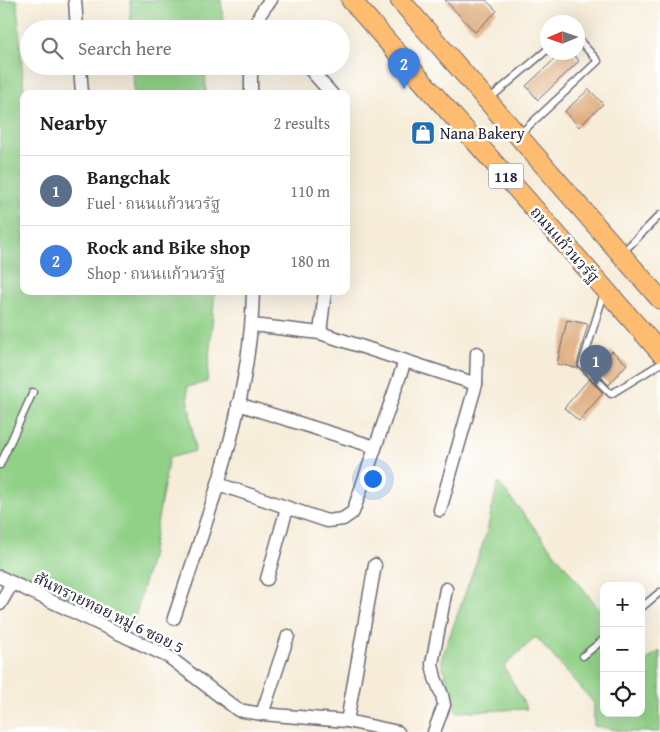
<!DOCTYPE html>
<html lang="en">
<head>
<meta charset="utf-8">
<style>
	:root { --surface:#fff; --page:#f2f2f2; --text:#202124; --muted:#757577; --line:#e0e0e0; --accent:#1a73e8 }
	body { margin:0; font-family:"Gentium Book Plus","Noto Serif Thai",serif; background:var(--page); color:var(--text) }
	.controls { position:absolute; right:15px; bottom:15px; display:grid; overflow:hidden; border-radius:10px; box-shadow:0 5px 20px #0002 }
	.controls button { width:45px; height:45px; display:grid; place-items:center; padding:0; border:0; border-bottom:1px solid var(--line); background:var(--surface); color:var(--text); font:25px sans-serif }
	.compass { position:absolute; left:540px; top:15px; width:45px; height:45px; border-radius:50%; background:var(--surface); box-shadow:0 5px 20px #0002; rotate:268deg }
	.you { position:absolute; left:372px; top:478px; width:18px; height:18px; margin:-12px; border:4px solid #fff; border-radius:50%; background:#1a73e8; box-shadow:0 0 0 8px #1a73e833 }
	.badge { display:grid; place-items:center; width:32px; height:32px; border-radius:50%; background:var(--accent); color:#fff; font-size:16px; font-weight:700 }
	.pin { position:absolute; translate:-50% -41px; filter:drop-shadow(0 1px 2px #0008) }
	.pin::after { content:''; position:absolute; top:26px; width:18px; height:15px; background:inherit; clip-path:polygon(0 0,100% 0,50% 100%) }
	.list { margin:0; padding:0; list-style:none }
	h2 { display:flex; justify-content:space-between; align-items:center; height:65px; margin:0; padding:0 20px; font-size:21px }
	h2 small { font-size:16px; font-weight:400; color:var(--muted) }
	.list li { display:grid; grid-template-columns:32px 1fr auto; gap:15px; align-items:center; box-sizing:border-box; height:70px; padding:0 20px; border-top:1px solid var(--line) }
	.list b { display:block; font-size:19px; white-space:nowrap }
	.list p { margin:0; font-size:16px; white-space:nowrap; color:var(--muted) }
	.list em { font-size:16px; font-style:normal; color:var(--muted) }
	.icon { flex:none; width:28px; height:28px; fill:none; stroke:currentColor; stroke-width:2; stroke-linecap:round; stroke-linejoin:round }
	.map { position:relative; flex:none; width:660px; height:732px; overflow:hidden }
	.search { position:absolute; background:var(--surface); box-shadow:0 5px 20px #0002; left:20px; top:20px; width:330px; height:55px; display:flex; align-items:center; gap:12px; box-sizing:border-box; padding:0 18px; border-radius:28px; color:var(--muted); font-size:19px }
	.panel { position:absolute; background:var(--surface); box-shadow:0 5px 20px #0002; left:20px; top:90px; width:330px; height:205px; border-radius:10px }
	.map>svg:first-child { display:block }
</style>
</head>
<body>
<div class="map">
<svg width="660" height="732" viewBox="0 0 660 732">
	<rect width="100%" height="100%" fill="#fff"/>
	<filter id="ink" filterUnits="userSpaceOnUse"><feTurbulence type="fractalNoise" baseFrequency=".02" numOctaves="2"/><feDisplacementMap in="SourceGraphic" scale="10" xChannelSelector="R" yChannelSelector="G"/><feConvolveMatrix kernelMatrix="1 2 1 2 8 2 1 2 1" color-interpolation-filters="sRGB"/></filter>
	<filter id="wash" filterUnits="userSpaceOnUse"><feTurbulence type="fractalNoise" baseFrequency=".0096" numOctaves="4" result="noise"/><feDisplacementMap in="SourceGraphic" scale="20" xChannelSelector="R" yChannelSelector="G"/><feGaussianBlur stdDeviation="1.12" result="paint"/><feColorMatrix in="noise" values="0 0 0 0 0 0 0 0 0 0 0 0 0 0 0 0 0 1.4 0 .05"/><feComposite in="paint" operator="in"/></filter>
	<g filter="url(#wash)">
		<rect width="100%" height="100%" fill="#f6ecd8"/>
		<g fill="#91d087" stroke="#5a7961">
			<polygon points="0,0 17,0 24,94 24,291 215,291 207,382 187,387 195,451 169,458 151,557 133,625 0,566"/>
			<polygon points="130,0 221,0 224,29 131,29"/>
			<polygon points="133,66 205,66 206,94 134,94"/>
			<polygon points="498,482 604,615 604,713 641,713 641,662 642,663 660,651 660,732 630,732 594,726 594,703 536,637 504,666 527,709 456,712 441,660 486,535"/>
		</g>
		<g id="blocks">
			<g fill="#dead80">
				<polygon points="445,0 486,0 497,11 475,32"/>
				<polygon points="562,52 571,52 579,61 538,100 526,86"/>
				<polygon points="589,89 603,104 579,127 565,111"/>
				<polygon points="567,320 588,324 577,364 578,368 557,364"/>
				<polygon points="612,351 627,364 609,385 595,371"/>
				<polygon points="589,379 603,393 579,421 564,408"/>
			</g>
		</g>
	</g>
	<g filter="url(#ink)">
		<use href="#blocks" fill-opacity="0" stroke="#6c6972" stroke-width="1"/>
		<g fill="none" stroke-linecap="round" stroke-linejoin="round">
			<defs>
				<g id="service">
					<polyline points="488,100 548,49"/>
					<polyline points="520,134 598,61 578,39"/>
					<polyline points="622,253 660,215"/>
					<polyline points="604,293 582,365 611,394 660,364"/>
					<polyline points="0,465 33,392"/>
					<polyline points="641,608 660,592"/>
					<polyline points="583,656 604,639"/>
				</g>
				<g id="minor">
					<polyline points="75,0 77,29"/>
					<path d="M 255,29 C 257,17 262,9 271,0"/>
					<polyline points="80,66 82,94"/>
					<polyline points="251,66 251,94"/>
					<polyline points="307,66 332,94"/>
					<polyline points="252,325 320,333 476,384"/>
					<polyline points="320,333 325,291"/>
					<polyline points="238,404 375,447"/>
					<polyline points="218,484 327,521 343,519 353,512 405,361"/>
					<polyline points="440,510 476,384 477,353"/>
					<polyline points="0,577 169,657 238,710 262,714 347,721 398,732"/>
					<polyline points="267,579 287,508"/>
					<polyline points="0,604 12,583"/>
					<path d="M 174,618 C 209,514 251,402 253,291"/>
					<polyline points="262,714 288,636"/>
					<polyline points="347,721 375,565"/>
					<polyline points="434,732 444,705 442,695 435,678 432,664 446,589"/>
				</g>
				<g id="primary">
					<polyline points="351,0 660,352"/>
					<polyline points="400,0 660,299"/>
				</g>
			</defs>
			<use href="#service" stroke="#6c6972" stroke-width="9"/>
			<use href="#minor" stroke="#6c6972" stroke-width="15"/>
			<use href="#primary" stroke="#6c6972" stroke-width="21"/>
			<use href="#service" stroke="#fff" stroke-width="6"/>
			<use href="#minor" stroke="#fff" stroke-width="12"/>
			<use href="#primary" stroke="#febc70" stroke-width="19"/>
		</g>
	</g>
	<defs>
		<symbol id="shop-square" viewBox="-11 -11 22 22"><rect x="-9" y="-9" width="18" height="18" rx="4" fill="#1f6fb2" stroke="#fff"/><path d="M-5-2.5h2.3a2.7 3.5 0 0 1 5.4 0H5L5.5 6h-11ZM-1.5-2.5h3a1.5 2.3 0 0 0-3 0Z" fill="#fff"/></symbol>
	</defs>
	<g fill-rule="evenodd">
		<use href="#shop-square" x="409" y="119" width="28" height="28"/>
	</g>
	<g text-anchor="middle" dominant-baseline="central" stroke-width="5" stroke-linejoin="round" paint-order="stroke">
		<rect fill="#fff" stroke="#646476" stroke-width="1" x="488.5" y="163.5" width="35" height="25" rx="4"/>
		<g font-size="15" font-weight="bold" fill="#22223b">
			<text x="506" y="176">118</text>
		</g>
		<g font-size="16" fill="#22223b" stroke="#fff" text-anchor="start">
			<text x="440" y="133">Nana Bakery</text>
		</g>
		<g font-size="16" fill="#22223b" stroke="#fff">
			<text transform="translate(565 244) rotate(49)">ถนนแก้วนวรัฐ</text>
			<text transform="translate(109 612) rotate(26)">สันทรายทอย หมู่ 6 ซอย 5</text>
		</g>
	</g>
</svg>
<div class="controls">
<button>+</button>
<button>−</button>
<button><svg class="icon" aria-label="locate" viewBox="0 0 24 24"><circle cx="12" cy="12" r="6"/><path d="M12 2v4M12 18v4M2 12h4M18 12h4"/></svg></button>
</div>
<svg class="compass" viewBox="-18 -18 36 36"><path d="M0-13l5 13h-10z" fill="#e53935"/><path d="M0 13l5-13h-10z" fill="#757577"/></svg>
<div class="you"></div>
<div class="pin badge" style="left:596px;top:386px;background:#5c6f8a">1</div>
<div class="pin badge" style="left:404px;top:89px;background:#3f7fe0">2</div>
<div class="search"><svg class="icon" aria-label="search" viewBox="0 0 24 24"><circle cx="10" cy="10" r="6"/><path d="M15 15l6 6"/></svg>Search here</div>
<section class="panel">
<h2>Nearby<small>2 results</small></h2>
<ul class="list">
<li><span class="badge" style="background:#5c6f8a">1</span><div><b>Bangchak</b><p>Fuel · ถนนแก้วนวรัฐ</p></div><em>110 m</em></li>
<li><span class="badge" style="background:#3f7fe0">2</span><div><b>Rock and Bike shop</b><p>Shop · ถนนแก้วนวรัฐ</p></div><em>180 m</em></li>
</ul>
</section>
</div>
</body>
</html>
